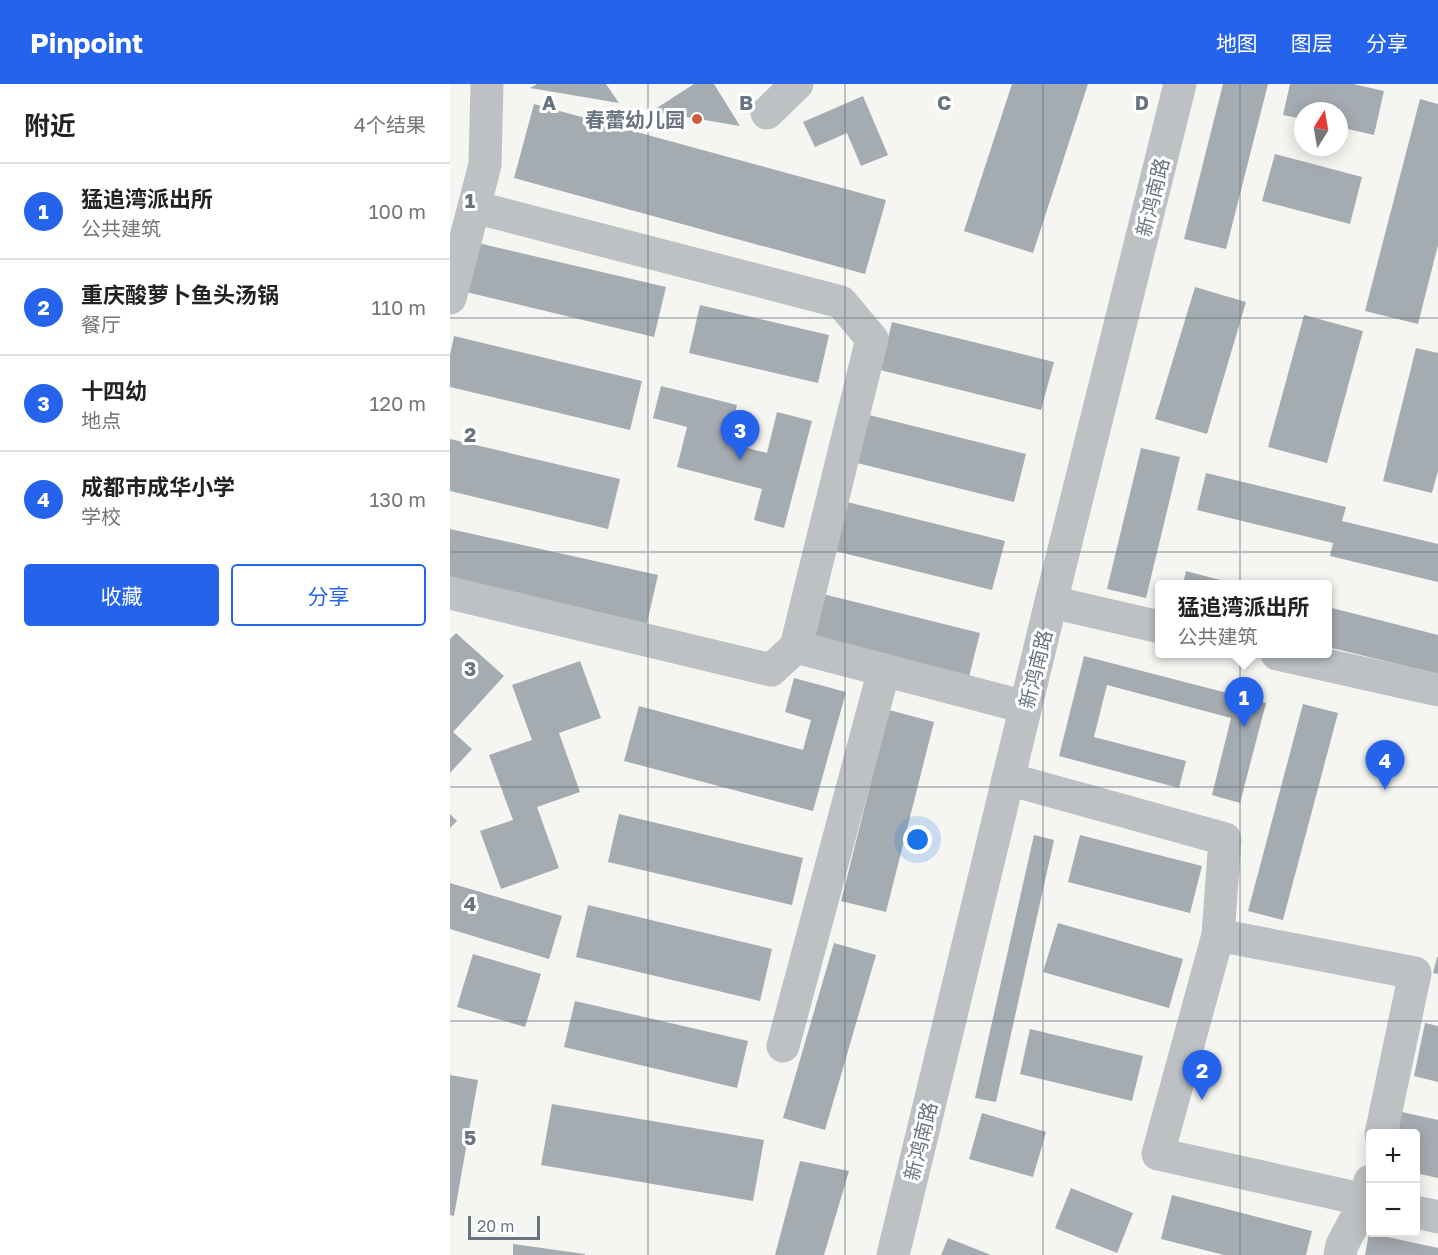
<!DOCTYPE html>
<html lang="zh">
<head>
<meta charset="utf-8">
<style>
	:root { --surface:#fff; --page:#f2f2f2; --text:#222; --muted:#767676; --line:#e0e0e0; --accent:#2563eb }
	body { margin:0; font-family:"Golos Text","Noto Sans SC",sans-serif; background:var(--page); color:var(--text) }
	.controls { position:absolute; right:18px; bottom:18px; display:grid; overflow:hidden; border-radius:6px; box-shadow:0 3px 15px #0003 }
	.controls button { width:54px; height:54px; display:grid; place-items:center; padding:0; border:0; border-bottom:2px solid var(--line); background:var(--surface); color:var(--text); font:30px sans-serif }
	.compass { position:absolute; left:844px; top:18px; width:54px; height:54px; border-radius:50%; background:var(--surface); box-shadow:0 3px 15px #0003; rotate:11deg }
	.scale { position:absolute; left:18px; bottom:15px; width:72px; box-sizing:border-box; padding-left:6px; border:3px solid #687580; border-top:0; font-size:16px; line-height:21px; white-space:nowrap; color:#687580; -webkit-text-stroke:4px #fff; paint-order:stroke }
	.you { position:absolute; left:468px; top:756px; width:21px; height:21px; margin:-15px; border:4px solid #fff; border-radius:50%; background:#1a73e8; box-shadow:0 0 0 9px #1a73e833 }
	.badge { display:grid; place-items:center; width:39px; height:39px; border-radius:50%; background:var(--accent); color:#fff; font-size:20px; font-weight:700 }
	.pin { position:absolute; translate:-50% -50px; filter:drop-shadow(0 2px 3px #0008) }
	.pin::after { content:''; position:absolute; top:32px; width:21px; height:18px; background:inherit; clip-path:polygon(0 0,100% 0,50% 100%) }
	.popup { position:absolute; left:705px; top:496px; width:177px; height:78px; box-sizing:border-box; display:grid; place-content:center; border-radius:6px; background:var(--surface); filter:drop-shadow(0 2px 4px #0005); font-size:20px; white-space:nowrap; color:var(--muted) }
	.popup b { font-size:22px; color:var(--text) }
	.popup::after { content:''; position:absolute; left:50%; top:100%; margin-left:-12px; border:12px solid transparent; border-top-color:var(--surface) }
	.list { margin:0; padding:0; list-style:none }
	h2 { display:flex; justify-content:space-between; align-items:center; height:78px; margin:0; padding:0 24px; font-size:26px }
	h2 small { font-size:20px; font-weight:400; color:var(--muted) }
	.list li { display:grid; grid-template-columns:39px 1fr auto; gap:18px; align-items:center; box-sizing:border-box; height:96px; padding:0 24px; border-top:2px solid var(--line) }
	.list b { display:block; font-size:22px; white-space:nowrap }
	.list p { margin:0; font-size:20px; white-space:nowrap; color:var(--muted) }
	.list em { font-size:20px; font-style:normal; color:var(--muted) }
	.actions { display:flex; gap:12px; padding:18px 24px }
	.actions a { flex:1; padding:14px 0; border:2px solid var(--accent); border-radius:6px; text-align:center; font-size:21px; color:var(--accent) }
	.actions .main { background:var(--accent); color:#fff }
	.map { position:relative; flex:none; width:988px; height:1171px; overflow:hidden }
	header { display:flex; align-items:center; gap:36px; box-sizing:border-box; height:84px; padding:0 30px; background:var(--accent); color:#fff }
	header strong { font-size:28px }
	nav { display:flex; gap:33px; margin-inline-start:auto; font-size:21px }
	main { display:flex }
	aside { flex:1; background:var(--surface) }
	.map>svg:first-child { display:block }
</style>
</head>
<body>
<header>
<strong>Pinpoint</strong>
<nav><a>地图</a><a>图层</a><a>分享</a></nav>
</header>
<main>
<aside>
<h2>附近<small>4个结果</small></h2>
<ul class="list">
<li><span class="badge">1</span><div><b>猛追湾派出所</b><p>公共建筑</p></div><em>100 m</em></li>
<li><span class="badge">2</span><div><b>重庆酸萝卜鱼头汤锅</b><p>餐厅</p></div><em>110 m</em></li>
<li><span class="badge">3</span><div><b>十四幼</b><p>地点</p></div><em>120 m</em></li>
<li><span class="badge">4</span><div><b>成都市成华小学</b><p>学校</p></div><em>130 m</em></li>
</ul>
<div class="actions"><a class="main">收藏</a><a>分享</a></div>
</aside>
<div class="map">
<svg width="988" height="1171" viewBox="0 0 988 1171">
	<rect width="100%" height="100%" fill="#f5f5f2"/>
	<g fill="#a5acb1">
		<polygon points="87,0 156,0 169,19 80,4"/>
		<polygon points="244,0 264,0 290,42 202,27"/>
		<polygon points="562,0 638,0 583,169 514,147"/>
		<polygon points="773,0 818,0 776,165 734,155"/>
		<polygon points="840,0 903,0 934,7 924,51 889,43 889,27 853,27 853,35 833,31"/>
		<polygon points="413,12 438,71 411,82 397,49 365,63 353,38"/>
		<polygon points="970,15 988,20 988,161 968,240 915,227"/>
		<polygon points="84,20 436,116 415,190 64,94"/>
		<polygon points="825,70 912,93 900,140 812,117"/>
		<polygon points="28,159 216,203 204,253 16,208"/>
		<polygon points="745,203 796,218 757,350 705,335"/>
		<polygon points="250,221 379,251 368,299 239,269"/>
		<polygon points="854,231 913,247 877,379 818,363"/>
		<polygon points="442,238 604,278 591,326 430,286"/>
		<polygon points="4,252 192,297 180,346 0,303 0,271"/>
		<polygon points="966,264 988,269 988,387 982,409 933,397"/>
		<polygon points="211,302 287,321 278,359 317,369 327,328 362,337 334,444 304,436 312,405 227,383 237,343 203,334"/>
		<polygon points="415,330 576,370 564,418 403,378"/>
		<polygon points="0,355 170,395 158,445 0,407"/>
		<polygon points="691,364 730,373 696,514 657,505"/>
		<polygon points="756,389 896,423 892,437 988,460 988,498 880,472 883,459 747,426"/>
		<polygon points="393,417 555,457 542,506 381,466"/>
		<polygon points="0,445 208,491 196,543 0,498"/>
		<polygon points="736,487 785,500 733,500"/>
		<polygon points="369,509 530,549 518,597 357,558"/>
		<polygon points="878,523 988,551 988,590 878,563"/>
		<polygon points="6,549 54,592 3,648 22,665 0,689 0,555"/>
		<polygon points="634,572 816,619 790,719 762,711 781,634 657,601 644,653 736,677 729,704 609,672"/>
		<polygon points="130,577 151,634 109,649 130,708 87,723 109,784 51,805 30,747 63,736 39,671 82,656 62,601"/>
		<polygon points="344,594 396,608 363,727 174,677 189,622 353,666 361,636 335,628"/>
		<polygon points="853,620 888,629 833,836 798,827"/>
		<polygon points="439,626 484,638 436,828 391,817"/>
		<polygon points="0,730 7,737 0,744"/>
		<polygon points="169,730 353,774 342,821 158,778"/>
		<polygon points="584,751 604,756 546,1018 525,1014"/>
		<polygon points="630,751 752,782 740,829 618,798"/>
		<polygon points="0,799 112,832 99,875 0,845"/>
		<polygon points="138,821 322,865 310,917 126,873"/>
		<polygon points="608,839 733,875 719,924 593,888"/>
		<polygon points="384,859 426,871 375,1046 333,1034"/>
		<polygon points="23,870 91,890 75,943 7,923"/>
		<polygon points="987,873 988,873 988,890 983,889"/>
		<polygon points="125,917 298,957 287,1004 114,963"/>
		<polygon points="975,939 988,942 988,998 964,992"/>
		<polygon points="580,945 693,972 682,1017 570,990"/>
		<polygon points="0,991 28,996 4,1132 0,1131"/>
		<polygon points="102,1020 314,1056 303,1117 91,1081"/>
		<polygon points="952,1028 988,1036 988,1094 966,1089 966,1050 947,1050"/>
		<polygon points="532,1029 596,1048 583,1093 519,1075"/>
		<polygon points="350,1077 399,1087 374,1171 325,1171"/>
		<polygon points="621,1104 683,1129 667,1169 605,1144"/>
		<polygon points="722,1111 862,1147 856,1171 774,1171 711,1155"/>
		<polygon points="919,1149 988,1164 988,1171 915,1171"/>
		<polygon points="498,1154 541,1171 491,1171"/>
		<polygon points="63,1160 135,1170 135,1171 63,1171"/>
	</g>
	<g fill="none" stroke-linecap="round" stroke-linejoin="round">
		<g stroke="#bdc1c4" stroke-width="33">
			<polyline points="317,29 347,0"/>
			<polyline points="24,123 391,218 422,255 346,563"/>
			<polyline points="0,214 35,81 37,0"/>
			<polyline points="0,509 321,586 346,563 575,623"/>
			<polyline points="601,518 710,543"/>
			<polyline points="827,570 988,606"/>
			<polyline points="558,695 775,755 768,851 708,1070 920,1117"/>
			<polyline points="768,851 965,889 931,1050"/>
			<polyline points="333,962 434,586"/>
			<polyline points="966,1128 988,1133"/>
			<polyline points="443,1171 601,518 730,0"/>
			<polyline points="890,1171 892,1161 916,1116 920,1097"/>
		</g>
	</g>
	<path fill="none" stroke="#687580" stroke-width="1.5" stroke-opacity="0.55" d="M 198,0 L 198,1171M 395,0 L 395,1171M 593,0 L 593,1171M 790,0 L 790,1171M 0,234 L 988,234M 0,468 L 988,468M 0,703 L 988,703M 0,937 L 988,937"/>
	<circle fill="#cf5b39" stroke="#fff" stroke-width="2" cx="247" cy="35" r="6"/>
	<g text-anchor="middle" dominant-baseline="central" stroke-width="6" stroke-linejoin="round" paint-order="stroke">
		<g font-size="20" font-weight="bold" fill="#687580" stroke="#fff" text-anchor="end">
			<text x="235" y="35">春蕾幼儿园</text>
		</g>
		<g font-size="20" fill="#687580" stroke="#fff">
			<text transform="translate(702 113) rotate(-76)">新鸿南路</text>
			<text transform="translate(585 585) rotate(-76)">新鸿南路</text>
			<text transform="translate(470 1057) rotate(-76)">新鸿南路</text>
		</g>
	</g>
	<g font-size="20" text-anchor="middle" font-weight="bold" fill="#687580" stroke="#fff" stroke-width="6" stroke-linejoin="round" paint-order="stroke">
		<text x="99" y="26">A</text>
		<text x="296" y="26">B</text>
		<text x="494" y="26">C</text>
		<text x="692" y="26">D</text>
		<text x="20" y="124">1</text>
		<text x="20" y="358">2</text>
		<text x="20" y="592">3</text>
		<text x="20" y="827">4</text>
		<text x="20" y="1061">5</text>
	</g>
</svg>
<div class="controls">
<button>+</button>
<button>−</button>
</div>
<svg class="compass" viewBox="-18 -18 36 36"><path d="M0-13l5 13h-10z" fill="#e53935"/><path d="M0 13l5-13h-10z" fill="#767676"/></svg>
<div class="scale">20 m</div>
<div class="you"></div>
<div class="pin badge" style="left:794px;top:643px">1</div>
<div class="popup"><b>猛追湾派出所</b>公共建筑</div>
<div class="pin badge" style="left:752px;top:1016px">2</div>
<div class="pin badge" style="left:290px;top:376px">3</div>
<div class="pin badge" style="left:935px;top:706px">4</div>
</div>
</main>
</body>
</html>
